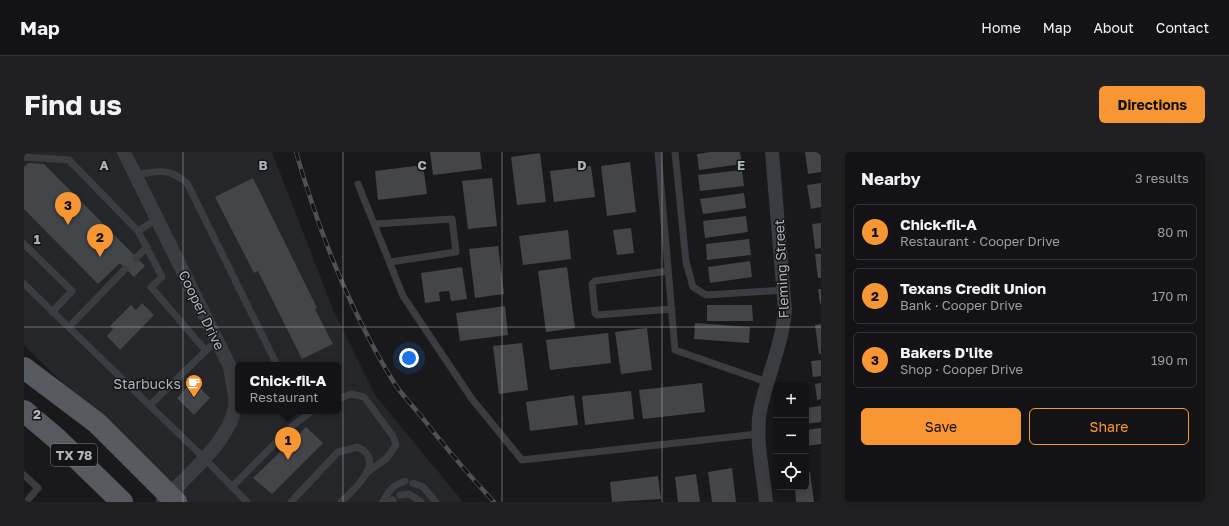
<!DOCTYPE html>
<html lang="en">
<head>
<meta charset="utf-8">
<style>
	:root { --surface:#131315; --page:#202022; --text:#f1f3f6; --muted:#9d9ea0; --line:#323234; --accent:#f89634 }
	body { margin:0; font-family:"Golos Text",sans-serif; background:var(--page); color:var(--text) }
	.controls { position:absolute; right:12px; bottom:12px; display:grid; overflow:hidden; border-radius:6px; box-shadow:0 2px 10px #0003 }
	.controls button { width:36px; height:36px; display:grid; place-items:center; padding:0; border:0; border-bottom:1px solid var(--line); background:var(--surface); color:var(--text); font:20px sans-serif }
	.you { position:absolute; left:385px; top:206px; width:14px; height:14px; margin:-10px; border:3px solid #fff; border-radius:50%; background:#1a73e8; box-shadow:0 0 0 6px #1a73e833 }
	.badge { display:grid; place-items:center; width:26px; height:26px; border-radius:50%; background:var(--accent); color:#111; font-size:13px; font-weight:700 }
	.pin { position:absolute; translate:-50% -33px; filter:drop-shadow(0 1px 2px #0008) }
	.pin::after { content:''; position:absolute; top:21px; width:14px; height:12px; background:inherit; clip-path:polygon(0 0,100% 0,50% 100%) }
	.popup { position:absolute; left:211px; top:210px; width:106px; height:52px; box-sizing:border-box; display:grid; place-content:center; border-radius:6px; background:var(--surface); filter:drop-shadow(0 1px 3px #0005); font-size:13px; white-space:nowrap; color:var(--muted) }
	.popup b { font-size:15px; color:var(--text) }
	.popup::after { content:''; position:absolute; left:50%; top:100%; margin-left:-8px; border:8px solid transparent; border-top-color:var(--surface) }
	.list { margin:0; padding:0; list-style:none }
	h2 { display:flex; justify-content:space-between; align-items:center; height:52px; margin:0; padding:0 16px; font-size:17px }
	h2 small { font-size:13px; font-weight:400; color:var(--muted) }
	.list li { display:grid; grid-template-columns:26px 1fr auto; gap:12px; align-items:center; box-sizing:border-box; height:56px; margin:0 8px 8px; padding:0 8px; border:1px solid var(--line); border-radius:6px }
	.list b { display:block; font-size:15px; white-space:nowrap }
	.list p { margin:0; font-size:13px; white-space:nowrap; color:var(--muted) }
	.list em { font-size:13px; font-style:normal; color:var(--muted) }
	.actions { display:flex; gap:8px; padding:12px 16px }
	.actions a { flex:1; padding:9px 0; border:1px solid var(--accent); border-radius:6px; text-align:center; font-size:14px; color:var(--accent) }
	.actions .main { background:var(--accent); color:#111 }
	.icon { flex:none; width:22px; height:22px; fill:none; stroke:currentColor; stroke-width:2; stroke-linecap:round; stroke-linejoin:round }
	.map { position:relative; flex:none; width:797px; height:350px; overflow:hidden; border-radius:6px }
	header { display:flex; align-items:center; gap:24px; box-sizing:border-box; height:56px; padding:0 20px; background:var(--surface); border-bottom:1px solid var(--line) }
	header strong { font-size:19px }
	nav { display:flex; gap:22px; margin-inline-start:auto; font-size:14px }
	.intro { display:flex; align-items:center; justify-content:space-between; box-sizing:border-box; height:96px; padding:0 24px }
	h1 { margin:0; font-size:28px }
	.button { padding:10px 18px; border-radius:6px; background:var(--accent); color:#111; font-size:14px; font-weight:700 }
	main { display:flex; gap:24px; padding:0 24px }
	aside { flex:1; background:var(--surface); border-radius:6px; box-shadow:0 2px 10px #0003 }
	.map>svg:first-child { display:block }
</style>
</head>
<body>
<header>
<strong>Map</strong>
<nav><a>Home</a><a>Map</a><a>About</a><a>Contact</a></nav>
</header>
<div class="intro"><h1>Find us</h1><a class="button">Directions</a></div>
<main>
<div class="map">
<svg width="797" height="350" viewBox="0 0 797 350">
	<rect width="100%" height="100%" fill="#19191c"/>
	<path fill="#252629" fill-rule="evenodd" d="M 0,0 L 248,0 L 310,160 L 351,243 L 439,350 L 159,350 L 0,193 ZM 214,213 L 314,213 L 314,259 L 214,259 Z"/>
	<g fill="#434549">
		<polygon points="406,0 456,0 458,17 409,23"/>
		<polygon points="686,0 716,0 718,12 675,18 673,2"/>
		<polygon points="781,0 797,0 797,20 784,22"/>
		<polygon points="516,1 522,50 493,53 487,5"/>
		<polygon points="606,10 612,60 583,64 577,14"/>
		<polygon points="4,11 20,12 121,114 110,125 96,111 74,132 0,57 0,15"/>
		<polygon points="399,13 403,42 354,48 351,19"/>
		<polygon points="567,14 571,45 530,50 526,19"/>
		<polygon points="718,18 720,34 676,39 674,23"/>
		<polygon points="229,26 293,156 291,157 309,192 278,207 234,119 230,121 191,45"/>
		<polygon points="468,26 473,74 444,77 438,29"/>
		<polygon points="797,31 797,55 787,57 783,33"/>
		<polygon points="720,41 722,56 679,62 676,47"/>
		<polygon points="722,64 724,80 681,86 679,69"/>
		<polygon points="797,71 797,96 791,97 788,72"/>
		<polygon points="607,76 610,101 593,103 589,78"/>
		<polygon points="544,78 547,107 499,113 495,84"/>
		<polygon points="725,87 727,103 683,108 682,92"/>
		<polygon points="474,94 480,142 451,146 445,97"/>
		<polygon points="791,102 797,102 797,126 794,126"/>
		<polygon points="726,109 728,125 686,131 684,115"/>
		<polygon points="438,115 443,147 427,149 425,139 415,140 416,149 401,151 397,121"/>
		<polygon points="543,115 551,176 522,180 514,119"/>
		<polygon points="794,137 797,137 797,152 796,152"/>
		<polygon points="118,151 130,163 96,198 83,184 89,177 86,174 107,153 112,158"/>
		<polygon points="683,153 728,153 729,169 683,169"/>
		<polygon points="481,154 484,183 436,189 432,161"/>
		<polygon points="671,171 726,175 725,191 670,187"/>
		<polygon points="797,172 797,201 795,202 791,173"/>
		<polygon points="623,176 628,218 597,222 591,180"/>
		<polygon points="584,181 587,211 526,218 522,188"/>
		<polygon points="498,191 504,238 475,242 469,194"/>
		<polygon points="797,208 797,224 789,225 787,209"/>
		<polygon points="169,229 186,246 170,263 153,246"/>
		<polygon points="678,231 681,260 619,267 615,238"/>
		<polygon points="797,231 797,247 793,248 791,232"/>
		<polygon points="607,239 610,267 561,273 558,244"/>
		<polygon points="550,243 554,273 506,279 502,250"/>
		<polygon points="797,254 797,270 782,272 782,256"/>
		<polygon points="282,275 299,291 248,342 229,326"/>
		<polygon points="797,276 797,292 782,294 782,278"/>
		<polygon points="708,316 712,350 688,350 684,320"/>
		<polygon points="786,320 790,350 772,350 771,335 782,335 782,321"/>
		<polygon points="672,322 676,350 654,350 651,325"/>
		<polygon points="634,324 637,347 588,350 586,330"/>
	</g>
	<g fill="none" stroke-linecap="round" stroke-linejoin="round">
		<g stroke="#3a3c41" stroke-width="7">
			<polyline points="634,0 651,198 743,230"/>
			<polyline points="651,0 662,110 669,135 682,143 760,138"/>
			<polyline points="0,5 45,8 114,79 138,125 127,135 182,199"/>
			<path d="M 112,23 C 133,19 145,15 163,31 L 253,213"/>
			<polyline points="334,32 379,144 448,247 498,308 734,282"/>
			<polyline points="351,72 428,67 432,100 366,110"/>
			<polyline points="114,79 133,67"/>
			<polyline points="0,92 48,139 28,160"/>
			<polyline points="112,106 123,95"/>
			<polyline points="644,119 571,129 568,132 571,161 573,163 648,157"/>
			<polyline points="0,132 180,306 223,350"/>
			<polyline points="45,175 101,117"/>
			<polyline points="314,247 327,242 340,245 369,284 372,293 362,307 343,320"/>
			<polyline points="126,253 193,188"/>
			<polyline points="0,323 14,336 2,350"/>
			<polyline points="389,331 399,335 412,350"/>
			<polyline points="208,335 267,275 288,259"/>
			<polyline points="376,343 385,342 397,350"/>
			<path d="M 267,350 L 314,300 L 334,295 C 363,310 330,337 317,350"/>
			<path d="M 359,350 C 364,339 369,333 381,329"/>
			<polyline points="359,350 369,348"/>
		</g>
		<g stroke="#3a3c41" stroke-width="14">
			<path d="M 100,0 L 206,215 C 207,226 213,245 211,255 C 205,290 163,323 139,349"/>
			<path d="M 742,350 C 739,320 731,288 736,259 C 743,224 758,194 761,158 L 748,0"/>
		</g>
		<g stroke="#565a60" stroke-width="22">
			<polyline points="0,216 73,271 152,350"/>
			<polyline points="0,259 33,287 98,350"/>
		</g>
		<defs>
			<path id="rail" d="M 272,0 C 295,80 325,157 369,229 C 376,241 388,253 397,264 C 420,294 444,322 470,350"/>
		</defs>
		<use href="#rail" stroke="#4d5156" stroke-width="4.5"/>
		<use href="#rail" stroke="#141417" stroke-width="3" stroke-dasharray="9" stroke-linecap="butt"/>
	</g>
	<path fill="none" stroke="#abb3bb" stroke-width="1" stroke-opacity="0.55" d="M 159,0 L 159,350M 319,0 L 319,350M 478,0 L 478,350M 638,0 L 638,350M 0,175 L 797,175"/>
	<defs>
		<symbol id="cafe-pin" viewBox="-11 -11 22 30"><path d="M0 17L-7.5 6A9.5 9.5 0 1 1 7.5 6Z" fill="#f89634" stroke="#141417"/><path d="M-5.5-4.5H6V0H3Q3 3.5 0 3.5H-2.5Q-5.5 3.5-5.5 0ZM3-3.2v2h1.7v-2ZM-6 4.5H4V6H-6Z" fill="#fff"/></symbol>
	</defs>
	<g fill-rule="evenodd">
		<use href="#cafe-pin" x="160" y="221" width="20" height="27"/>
	</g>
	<g text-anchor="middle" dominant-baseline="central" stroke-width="3" stroke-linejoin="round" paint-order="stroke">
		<rect fill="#141417" stroke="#7e838a" stroke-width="1" x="27" y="292" width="46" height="22" rx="3"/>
		<g font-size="13" font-weight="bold" fill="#abb3bb">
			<text x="50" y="303">TX 78</text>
		</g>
		<g font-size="14" fill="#abb3bb" stroke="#141417">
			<text transform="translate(757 117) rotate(-93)">Fleming Street</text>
			<text transform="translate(178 158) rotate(64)">Cooper Drive</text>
		</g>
		<g font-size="14" fill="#abb3bb" stroke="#141417" text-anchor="end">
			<text x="157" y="231">Starbucks</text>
		</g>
	</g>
	<g font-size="13" text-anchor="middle" font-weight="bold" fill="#abb3bb" stroke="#141417" stroke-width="3" stroke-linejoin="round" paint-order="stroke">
		<text x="80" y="18">A</text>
		<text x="239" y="18">B</text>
		<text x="398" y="18">C</text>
		<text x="558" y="18">D</text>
		<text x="717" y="18">E</text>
		<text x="13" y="92">1</text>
		<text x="13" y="267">2</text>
	</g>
</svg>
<div class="controls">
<button>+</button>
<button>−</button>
<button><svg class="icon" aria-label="locate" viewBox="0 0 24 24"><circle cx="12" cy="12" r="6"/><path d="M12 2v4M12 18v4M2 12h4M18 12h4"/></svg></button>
</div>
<div class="you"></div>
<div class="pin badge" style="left:264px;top:308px">1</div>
<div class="popup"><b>Chick-fil-A</b>Restaurant</div>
<div class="pin badge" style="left:76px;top:105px">2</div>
<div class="pin badge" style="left:44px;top:73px">3</div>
</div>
<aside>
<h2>Nearby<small>3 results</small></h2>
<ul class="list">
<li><span class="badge">1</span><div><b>Chick-fil-A</b><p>Restaurant · Cooper Drive</p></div><em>80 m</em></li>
<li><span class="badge">2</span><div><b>Texans Credit Union</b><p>Bank · Cooper Drive</p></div><em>170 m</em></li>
<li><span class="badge">3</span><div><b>Bakers D'lite</b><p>Shop · Cooper Drive</p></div><em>190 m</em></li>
</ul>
<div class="actions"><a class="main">Save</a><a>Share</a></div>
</aside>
</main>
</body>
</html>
